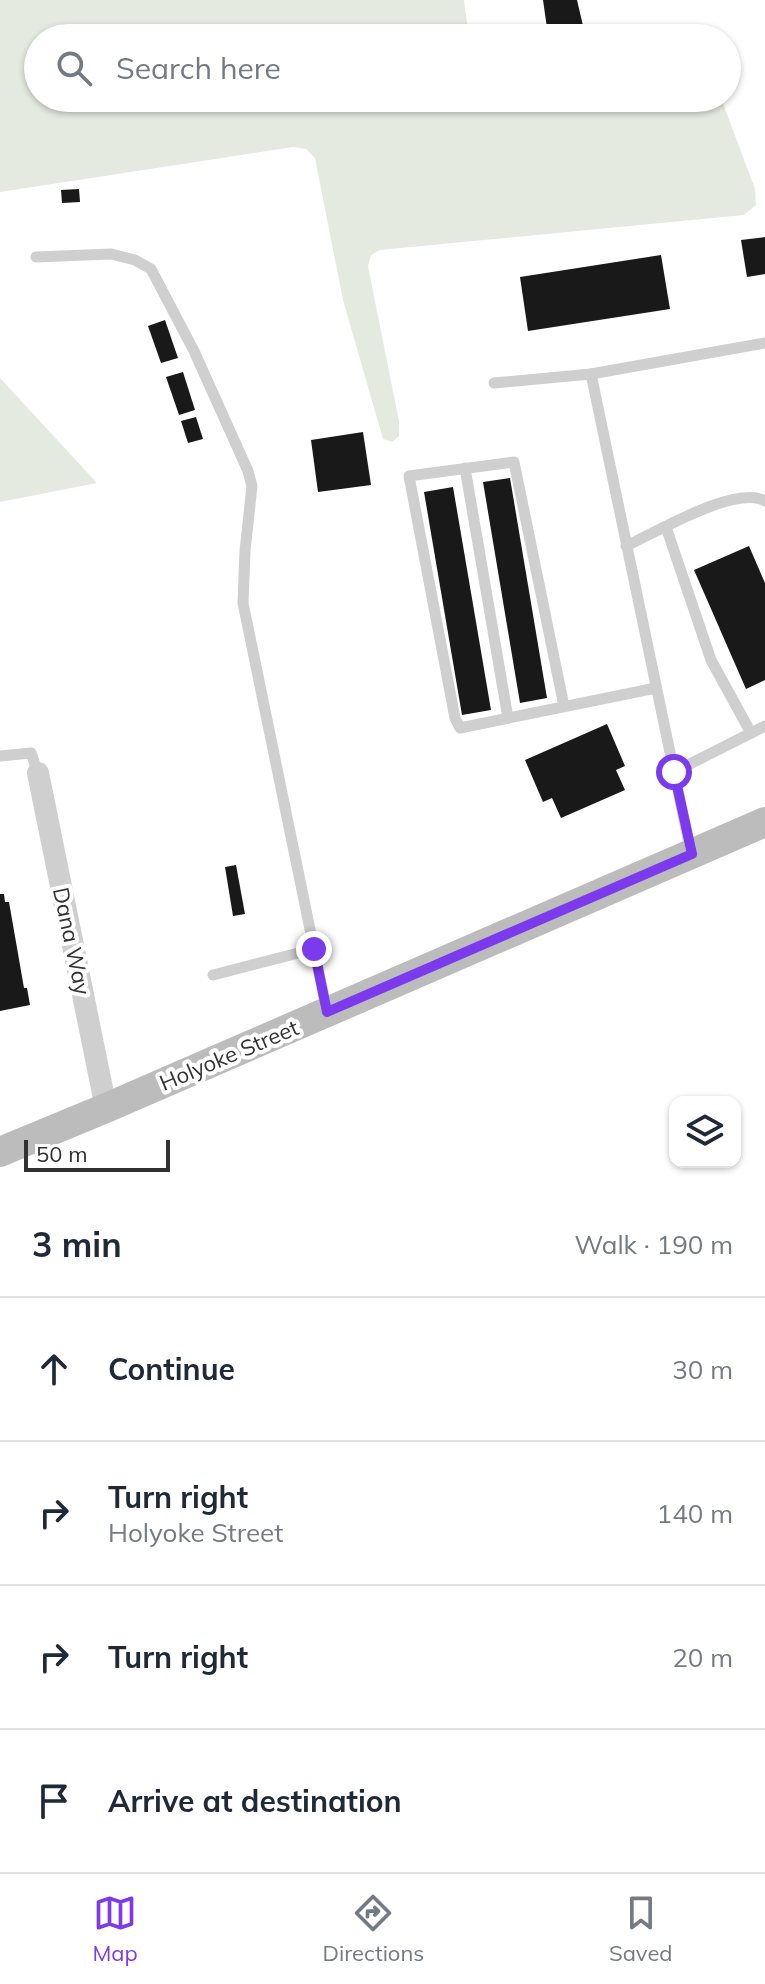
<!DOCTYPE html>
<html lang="en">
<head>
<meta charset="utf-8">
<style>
	:root { --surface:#fff; --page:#f6f6f7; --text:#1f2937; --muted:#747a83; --line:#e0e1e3; --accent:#7c3aed }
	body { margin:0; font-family:Mulish,sans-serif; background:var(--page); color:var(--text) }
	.controls { position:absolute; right:24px; bottom:24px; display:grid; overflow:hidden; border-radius:16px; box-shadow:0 2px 6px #0004 }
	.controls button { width:72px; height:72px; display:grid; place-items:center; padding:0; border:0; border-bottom:2px solid var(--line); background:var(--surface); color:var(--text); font:40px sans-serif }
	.scale { position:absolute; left:24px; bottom:20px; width:146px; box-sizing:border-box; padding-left:8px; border:4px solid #323232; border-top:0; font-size:22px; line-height:28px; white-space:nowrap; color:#323232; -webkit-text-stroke:6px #fff; paint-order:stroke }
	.stop { position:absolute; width:24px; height:24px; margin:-18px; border:6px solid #7c3aed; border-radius:50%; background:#fff }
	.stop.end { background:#7c3aed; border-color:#fff; box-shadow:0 2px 8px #0008 }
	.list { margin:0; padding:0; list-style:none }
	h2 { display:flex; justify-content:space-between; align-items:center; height:104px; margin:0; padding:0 32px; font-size:34px }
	h2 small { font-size:26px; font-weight:400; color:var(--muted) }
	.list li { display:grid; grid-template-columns:52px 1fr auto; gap:24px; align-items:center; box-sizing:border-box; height:144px; padding:0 32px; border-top:2px solid var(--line) }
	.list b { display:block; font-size:30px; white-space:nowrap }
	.list p { margin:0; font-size:26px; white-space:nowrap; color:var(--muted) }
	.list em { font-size:26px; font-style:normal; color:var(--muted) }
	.icon { flex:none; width:44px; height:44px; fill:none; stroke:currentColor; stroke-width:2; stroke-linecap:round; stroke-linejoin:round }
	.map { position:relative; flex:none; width:765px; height:1192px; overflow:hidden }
	.search { position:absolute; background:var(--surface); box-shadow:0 2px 6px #0004; left:24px; right:24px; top:24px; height:88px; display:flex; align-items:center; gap:20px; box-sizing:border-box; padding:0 28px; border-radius:44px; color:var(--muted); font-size:30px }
	.sheet { height:680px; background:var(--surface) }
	nav { display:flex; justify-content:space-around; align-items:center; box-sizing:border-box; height:112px; border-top:2px solid var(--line); background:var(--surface); font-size:22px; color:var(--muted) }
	nav a { display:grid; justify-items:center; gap:4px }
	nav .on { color:var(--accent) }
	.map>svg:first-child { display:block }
</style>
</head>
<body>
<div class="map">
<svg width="765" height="1192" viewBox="0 0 765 1192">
	<rect width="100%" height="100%" fill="#fff"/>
	<g fill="#e4eadf">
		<polygon points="0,0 464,0 469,38 38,38 38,98 721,98 755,189 756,205 744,215 380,250 371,255 368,266 399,421 399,436 392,442 383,439 343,300 315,158 306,149 293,147 0,192"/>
		<polygon points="0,378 97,483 0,502"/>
	</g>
	<g fill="#191919">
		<polygon points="543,0 577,0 584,30 548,35"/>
		<polygon points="79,189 80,202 62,203 61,190"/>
		<polygon points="765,237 765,274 747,277 741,240"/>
		<polygon points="661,255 670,309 528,331 520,277"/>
		<polygon points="165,320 178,358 161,363 148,326"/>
		<polygon points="183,372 195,410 179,415 166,377"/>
		<polygon points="196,417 203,439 188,443 181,421"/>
		<polygon points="363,432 371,485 318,492 311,440"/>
		<polygon points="510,478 547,698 520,703 483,482"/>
		<polygon points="453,487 491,710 462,715 424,492"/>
		<polygon points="749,546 765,583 765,680 746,689 694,570"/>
		<polygon points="607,724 625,766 616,770 625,790 561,818 552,798 543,802 525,760"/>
		<polygon points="236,865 245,914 233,916 225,867"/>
		<polygon points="0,894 4,894 5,902 9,902 24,988 27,988 30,1005 0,1011"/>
	</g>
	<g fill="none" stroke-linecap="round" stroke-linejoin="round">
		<g stroke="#cfcfcf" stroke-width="11">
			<polyline points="36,257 111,254 135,260 151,269 194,351 248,471 252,486 245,551 243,603 327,1012"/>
			<polyline points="591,374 691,853"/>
			<polyline points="494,383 591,374 765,343"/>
			<polyline points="465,468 508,718"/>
			<polyline points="666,527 711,660 751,733"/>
			<path d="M 626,546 C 655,533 736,484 765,501"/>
			<polyline points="564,706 514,462 409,476 455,718 460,728 656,688"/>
			<polyline points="0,756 31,753 38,773"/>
			<polyline points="674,772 765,726"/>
			<polyline points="213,975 314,949"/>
		</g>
		<polyline stroke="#cfcfcf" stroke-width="22" points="38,773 106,1108"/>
		<polyline stroke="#bcbcbc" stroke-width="30" points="0,1152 106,1108 765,822"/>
	</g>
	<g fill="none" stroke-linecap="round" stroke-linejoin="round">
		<polyline stroke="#7c3aed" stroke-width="10" points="314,949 327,1012 692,854 674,772"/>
	</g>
	<g text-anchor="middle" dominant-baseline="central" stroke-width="8" stroke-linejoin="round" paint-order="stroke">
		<g font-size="22" fill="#323232" stroke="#fff">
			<text transform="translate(72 941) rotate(78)">Dana Way</text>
			<text transform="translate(229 1055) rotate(-23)">Holyoke Street</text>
		</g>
	</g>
</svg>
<div class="controls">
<button><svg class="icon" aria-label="layers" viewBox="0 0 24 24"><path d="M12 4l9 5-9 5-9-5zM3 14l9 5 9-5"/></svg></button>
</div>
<div class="scale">50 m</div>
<div class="stop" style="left:674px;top:772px"></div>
<div class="stop end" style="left:314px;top:949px"></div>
<div class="search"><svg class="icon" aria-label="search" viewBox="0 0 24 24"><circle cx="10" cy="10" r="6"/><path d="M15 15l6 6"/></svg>Search here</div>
</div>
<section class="sheet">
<h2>3 min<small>Walk · 190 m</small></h2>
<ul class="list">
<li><svg class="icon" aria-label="ahead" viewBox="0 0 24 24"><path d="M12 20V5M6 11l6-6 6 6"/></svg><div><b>Continue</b></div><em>30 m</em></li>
<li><svg class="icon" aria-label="right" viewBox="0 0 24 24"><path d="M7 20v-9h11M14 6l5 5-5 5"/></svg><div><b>Turn right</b><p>Holyoke Street</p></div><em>140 m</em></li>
<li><svg class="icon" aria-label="right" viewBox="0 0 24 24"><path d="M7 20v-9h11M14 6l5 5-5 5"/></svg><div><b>Turn right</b></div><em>20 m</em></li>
<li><svg class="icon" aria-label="arrive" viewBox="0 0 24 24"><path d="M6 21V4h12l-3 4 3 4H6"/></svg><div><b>Arrive at destination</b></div></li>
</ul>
</section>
<nav>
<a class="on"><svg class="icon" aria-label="map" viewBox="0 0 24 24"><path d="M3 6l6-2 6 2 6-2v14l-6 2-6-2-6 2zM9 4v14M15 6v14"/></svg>Map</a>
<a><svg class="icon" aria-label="directions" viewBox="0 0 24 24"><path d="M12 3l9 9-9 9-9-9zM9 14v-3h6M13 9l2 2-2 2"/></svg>Directions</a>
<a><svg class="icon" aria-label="saved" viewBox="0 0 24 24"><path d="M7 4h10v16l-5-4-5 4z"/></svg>Saved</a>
</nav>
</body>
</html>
